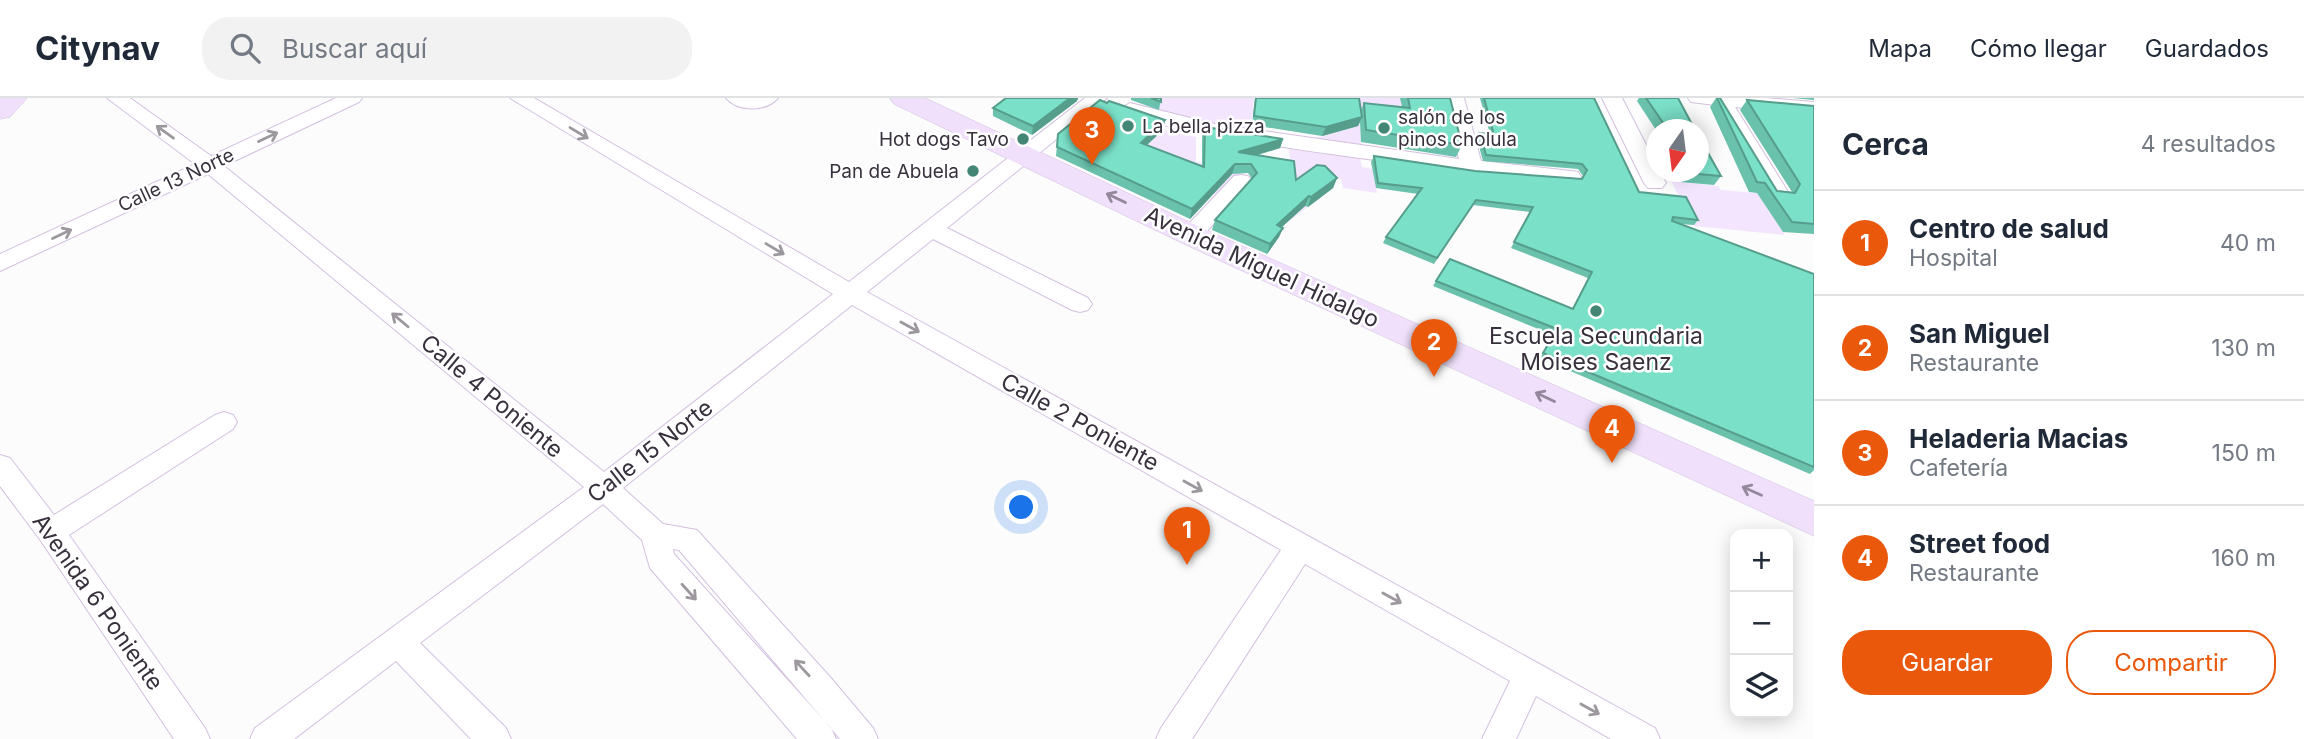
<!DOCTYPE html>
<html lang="es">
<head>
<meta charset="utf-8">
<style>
	:root { --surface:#fff; --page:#f2f2f3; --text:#1f2937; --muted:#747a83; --line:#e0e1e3; --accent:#ea580c }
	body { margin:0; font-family:Inter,sans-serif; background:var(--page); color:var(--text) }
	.controls { position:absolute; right:21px; bottom:21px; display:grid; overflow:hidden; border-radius:14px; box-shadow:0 4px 18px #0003 }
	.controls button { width:63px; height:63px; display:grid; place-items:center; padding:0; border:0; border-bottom:2px solid var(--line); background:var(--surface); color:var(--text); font:35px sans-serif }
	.compass { position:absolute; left:1646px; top:21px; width:63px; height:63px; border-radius:50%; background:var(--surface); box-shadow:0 4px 18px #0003; rotate:194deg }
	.you { position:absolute; left:1022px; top:410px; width:24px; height:24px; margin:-18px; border:5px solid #fff; border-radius:50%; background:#1a73e8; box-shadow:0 0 0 10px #1a73e833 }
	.badge { display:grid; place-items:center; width:46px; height:46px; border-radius:50%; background:var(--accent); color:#fff; font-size:23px; font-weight:700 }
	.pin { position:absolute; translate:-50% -58px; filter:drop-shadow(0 2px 4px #0008) }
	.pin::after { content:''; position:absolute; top:37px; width:24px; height:21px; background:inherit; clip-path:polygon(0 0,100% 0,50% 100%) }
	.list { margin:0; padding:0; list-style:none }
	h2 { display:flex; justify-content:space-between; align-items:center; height:91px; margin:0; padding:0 28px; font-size:30px }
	h2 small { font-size:23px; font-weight:400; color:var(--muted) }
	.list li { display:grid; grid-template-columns:46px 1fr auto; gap:21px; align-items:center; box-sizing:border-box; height:105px; padding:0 28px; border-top:2px solid var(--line) }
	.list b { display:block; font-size:26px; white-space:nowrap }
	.list p { margin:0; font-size:23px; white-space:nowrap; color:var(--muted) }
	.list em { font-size:23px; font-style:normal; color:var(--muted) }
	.actions { display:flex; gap:14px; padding:21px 28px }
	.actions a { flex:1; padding:16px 0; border:2px solid var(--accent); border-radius:28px; text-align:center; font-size:24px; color:var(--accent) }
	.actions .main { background:var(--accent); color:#fff }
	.icon { flex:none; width:38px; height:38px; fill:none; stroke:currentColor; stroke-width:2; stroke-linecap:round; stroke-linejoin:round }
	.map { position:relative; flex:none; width:1814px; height:641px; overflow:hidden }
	header { display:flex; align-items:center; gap:42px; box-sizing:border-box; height:98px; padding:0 35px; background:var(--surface); border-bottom:2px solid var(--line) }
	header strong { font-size:33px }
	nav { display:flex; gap:38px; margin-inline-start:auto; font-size:24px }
	.search { width:490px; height:63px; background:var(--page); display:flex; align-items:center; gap:18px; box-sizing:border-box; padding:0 24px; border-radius:28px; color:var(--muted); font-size:26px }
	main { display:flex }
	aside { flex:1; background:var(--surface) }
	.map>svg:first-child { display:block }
</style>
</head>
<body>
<header>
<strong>Citynav</strong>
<div class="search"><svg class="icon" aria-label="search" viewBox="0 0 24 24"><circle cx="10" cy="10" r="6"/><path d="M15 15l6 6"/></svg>Buscar aquí</div>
<nav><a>Mapa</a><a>Cómo llegar</a><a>Guardados</a></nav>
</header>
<main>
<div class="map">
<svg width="1814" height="641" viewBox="0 0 1814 641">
	<rect width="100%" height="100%" fill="#fcfcfc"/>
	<g fill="#f3e5fe">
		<polygon points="1161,0 1254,0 1251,33 1173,21 1158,15"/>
		<polygon points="1350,0 1400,0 1403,13 1360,24 1361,49 1312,41 1339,33"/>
		<polygon points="1163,32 1196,39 1196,64 1246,70 1217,97 1167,75 1139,54"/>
		<polygon points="1289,51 1360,61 1362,69 1373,71 1377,95 1343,90 1341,81 1313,76 1291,92 1276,85 1273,89 1308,109 1289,123 1273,114 1287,103 1271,96 1274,91 1253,81 1263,72 1291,75"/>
		<polygon points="1671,83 1718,88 1721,92 1757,95 1785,137 1694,128"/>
	</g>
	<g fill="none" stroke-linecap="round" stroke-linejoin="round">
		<defs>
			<g id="street">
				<polygon points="107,0 130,0 211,58 336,0 362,0 359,4 224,68 604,374 833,196 510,0 534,0 849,184 1085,0 1107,0 947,130 1088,200 1092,206 1088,212 1080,214 1072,212 933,141 867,194 1655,630 1660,641 1611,641 1536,598 1516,641 1482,641 1510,583 1305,466 1192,641 1156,641 1161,630 1281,452 852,207 623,390 663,426 697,432 830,579 873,630 878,641 840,641 679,452 673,451 674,456 831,630 836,641 797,641 650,470 642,442 603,406 420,545 506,630 511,641 471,641 396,563 294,641 250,641 255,630 584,389 208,76 0,173 0,156 195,66"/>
				<path d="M 726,0 L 778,0 C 766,14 738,14 726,0 Z"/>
				<path d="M 1444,0 L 1464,0 L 1481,63 L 1571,73 L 1578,74 L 1581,79 L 1578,84 L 1571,85 C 1515,80 1141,38 1120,11 L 1130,5 L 1215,26 L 1459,61 Z"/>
				<polygon points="1602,0 1622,0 1657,68 1657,74 1660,74 1666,85 1662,90 1648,90 1644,85"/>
				<polygon points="1688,0 1765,0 1814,4 1814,16 1735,9 1790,97 1787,102 1771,102 1715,7 1691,4"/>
				<polygon points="1241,77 1248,78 1252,83 1248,88 1199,142 1191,144 1183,142 1180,137 1183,132 1234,78"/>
				<polygon points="224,314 233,317 237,324 233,331 69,437 205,630 210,641 174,641 41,443 0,388 0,357 10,360 54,417 215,317"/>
			</g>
			<g id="secondary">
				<polygon points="0,0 27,0 10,19 0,21"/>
				<polygon points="890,0 925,0 1202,130 1814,403 1814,438 1180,144 894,6"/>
			</g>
		</defs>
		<use href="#street" stroke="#d2c0df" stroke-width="2"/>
		<use href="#secondary" stroke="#d2c0df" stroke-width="1"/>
		<use href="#street" fill="#fff" fill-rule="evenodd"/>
		<use href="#secondary" fill="#f0e0fb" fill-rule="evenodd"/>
	</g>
	<g fill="#6ac1ac">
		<polygon points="1006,0 1078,0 1077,3 1032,37 993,18 993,10"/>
		<polygon points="1131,0 1161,0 1159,12 1131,2"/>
		<polygon points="1255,0 1359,0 1361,12 1364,5 1402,9 1400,0 1450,0 1462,47 1456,59 1361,44 1360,24 1358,28 1322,38 1252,27"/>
		<polygon points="1480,0 1594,0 1639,94 1698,122 1694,127 1679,126 1814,176 1814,372 1810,376 1540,260 1553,237 1433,188 1436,183 1572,211 1588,180 1511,150 1530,114 1473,107 1434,166 1383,145 1386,139 1418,96 1376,90 1371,64 1374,58 1475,73 1581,81 1583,78 1578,71 1483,63 1477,41 1480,35 1490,36"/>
		<polygon points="1639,0 1678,0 1695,32 1656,32 1637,3"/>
		<polygon points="1716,0 1720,0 1777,93 1792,94 1740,12 1747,2 1814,8 1814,136 1783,134 1757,95 1749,94 1710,9"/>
		<polygon points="1793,0 1814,0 1814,2"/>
		<polygon points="1165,22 1163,32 1147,47 1202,69 1202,39 1205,29 1283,41 1280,50 1258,57 1296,82 1337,80 1333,90 1308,109 1305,108 1282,129 1283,130 1279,139 1267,156 1212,132 1215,122 1252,81 1248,75 1232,76 1190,121 1056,58 1058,36"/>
		<polygon points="1676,74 1698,74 1721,78 1714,87 1680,84"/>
	</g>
	<g fill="#569d8c">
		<polygon points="1070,0 1078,0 1077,3 1032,37 1033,28"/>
		<polygon points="1362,19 1358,28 1322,38 1326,29"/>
		<polygon points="1165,22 1163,32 1139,54 1141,45"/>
		<polygon points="1283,41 1280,50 1235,63 1238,54"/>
		<polygon points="1235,66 1232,76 1190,121 1192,111"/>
		<polygon points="1337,80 1333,90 1308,109 1311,99"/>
		<polygon points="1309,98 1305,108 1273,137 1277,127"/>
		<polygon points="1283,130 1279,139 1267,156 1270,146"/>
	</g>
	<g fill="#7be0c8" stroke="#569d8c" stroke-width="2">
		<polygon points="1006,0 1070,0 1033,28 993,10"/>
		<polygon points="1151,0 1161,0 1161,4"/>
		<polygon points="1256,0 1359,0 1362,19 1326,29 1254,18"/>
		<polygon points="1408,0 1450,0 1462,47 1366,32 1364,5 1410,10"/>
		<polygon points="1484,0 1594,0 1639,94 1686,99 1698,122 1673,119 1672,123 1814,176 1814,369 1543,255 1557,231 1436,183 1450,161 1573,211 1592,174 1514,144 1533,109 1476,102 1437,160 1386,139 1422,90 1378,85 1374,58 1475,73 1582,81 1587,72 1582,66 1486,57 1480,35 1494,37"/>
		<polygon points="1646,0 1678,0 1695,32 1668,32"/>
		<polygon points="1717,0 1720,0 1777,93 1795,95 1800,86 1747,2 1814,8 1814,126 1792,124 1765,85 1757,84"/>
		<polygon points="1100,2 1107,5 1109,3 1165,22 1141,45 1204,69 1205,29 1283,41 1238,54 1294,63 1296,82 1317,67 1325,68 1337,80 1311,99 1309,98 1277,127 1283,130 1270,146 1215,122 1257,75 1251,66 1235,66 1192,111 1057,49 1058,36"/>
		<polygon points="1698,37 1721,78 1687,75 1686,74 1698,74"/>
	</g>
	<defs><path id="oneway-shaft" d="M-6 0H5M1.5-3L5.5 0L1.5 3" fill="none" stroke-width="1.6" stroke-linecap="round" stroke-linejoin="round" transform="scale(1.75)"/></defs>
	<g stroke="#9c989e">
		<use href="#oneway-shaft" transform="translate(165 34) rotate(-144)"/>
		<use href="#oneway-shaft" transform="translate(579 35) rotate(31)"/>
		<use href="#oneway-shaft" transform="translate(268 39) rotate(-25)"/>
		<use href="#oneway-shaft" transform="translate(62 136) rotate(-25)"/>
		<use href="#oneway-shaft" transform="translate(775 151) rotate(31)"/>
		<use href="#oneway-shaft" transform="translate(400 222) rotate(-140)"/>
		<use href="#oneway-shaft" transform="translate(910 229) rotate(29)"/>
		<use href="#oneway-shaft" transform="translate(1193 388) rotate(29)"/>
		<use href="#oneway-shaft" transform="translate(689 494) rotate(48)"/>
		<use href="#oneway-shaft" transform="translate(1392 500) rotate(29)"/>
		<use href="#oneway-shaft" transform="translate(802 570) rotate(-133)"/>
		<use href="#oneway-shaft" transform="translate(1590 611) rotate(29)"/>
	</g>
	<g stroke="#94889c">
		<use href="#oneway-shaft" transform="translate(1116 100) rotate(-154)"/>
		<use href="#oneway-shaft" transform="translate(1545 299) rotate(-155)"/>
		<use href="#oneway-shaft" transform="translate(1752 393) rotate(-156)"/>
	</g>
	<g fill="#448676" stroke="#fff" stroke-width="2.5">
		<circle cx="1128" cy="28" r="7"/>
		<circle cx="1384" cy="30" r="7"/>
		<circle cx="1023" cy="41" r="7"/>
		<circle cx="973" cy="73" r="7"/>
		<circle cx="1596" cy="213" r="7"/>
	</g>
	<g text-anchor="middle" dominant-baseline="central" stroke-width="5" stroke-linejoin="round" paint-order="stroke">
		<g font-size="19" fill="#38313d" stroke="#fff" text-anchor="start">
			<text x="1398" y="19">salón de los<tspan x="1398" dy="22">pinos cholula</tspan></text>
			<text x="1142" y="28">La bella pizza</text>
			<text x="1009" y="41" text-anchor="end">Hot dogs Tavo</text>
			<text x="959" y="73" text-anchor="end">Pan de Abuela</text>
		</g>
		<g font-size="19" fill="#38313d" stroke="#fff">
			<text transform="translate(176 82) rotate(-25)">Calle 13 Norte</text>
		</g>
		<g font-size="23" fill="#38313d" stroke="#fff">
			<text transform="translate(1262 169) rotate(25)">Avenida Miguel Hidalgo</text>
			<text transform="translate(492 298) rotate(40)">Calle 4 Poniente</text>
			<text transform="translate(1080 324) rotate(29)">Calle 2 Poniente</text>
			<text transform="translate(650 353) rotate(-38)">Calle 15 Norte</text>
			<text transform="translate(98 504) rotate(55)">Avenida 6 Poniente</text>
		</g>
		<g font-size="23" fill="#38313d" stroke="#fff">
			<text x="1596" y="238">Escuela Secundaria<tspan x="1596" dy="26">Moises Saenz</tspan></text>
		</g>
	</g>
</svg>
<div class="controls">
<button>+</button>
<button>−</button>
<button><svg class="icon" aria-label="layers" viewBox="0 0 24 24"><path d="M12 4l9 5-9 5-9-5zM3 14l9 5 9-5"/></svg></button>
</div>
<svg class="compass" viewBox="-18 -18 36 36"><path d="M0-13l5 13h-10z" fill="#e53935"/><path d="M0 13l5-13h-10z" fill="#747a83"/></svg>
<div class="you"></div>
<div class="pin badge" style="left:1187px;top:467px">1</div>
<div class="pin badge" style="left:1434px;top:279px">2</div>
<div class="pin badge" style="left:1092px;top:67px">3</div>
<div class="pin badge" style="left:1612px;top:365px">4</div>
</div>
<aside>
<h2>Cerca<small>4 resultados</small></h2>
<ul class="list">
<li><span class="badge">1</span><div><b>Centro de salud</b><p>Hospital</p></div><em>40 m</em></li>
<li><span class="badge">2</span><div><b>San Miguel</b><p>Restaurante</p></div><em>130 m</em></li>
<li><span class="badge">3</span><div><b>Heladeria Macias</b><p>Cafetería</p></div><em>150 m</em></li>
<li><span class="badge">4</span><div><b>Street food</b><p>Restaurante</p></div><em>160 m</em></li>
</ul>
<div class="actions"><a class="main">Guardar</a><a>Compartir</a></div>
</aside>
</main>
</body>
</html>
